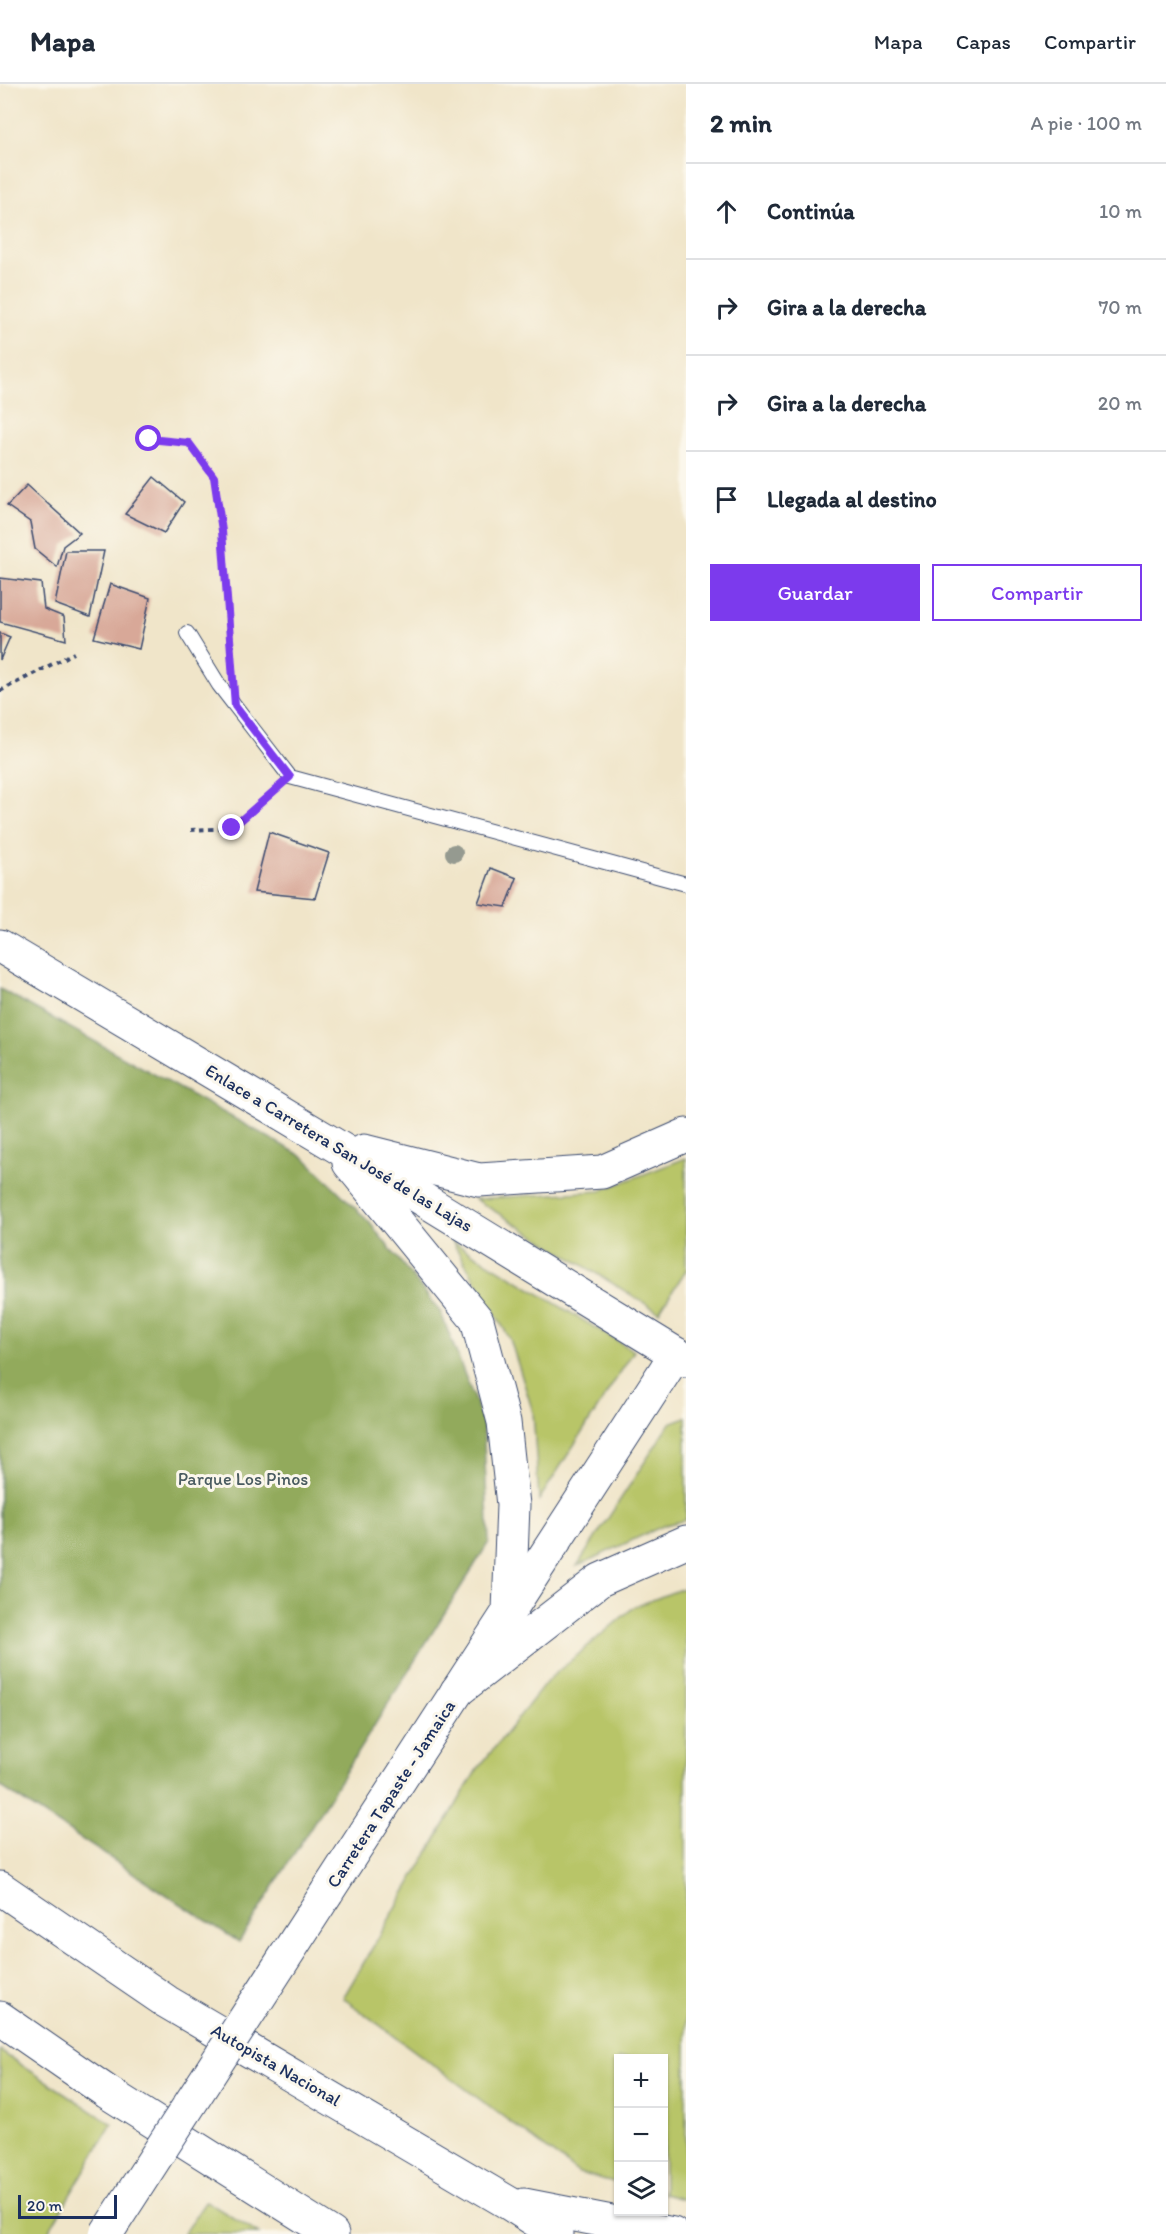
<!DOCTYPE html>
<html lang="es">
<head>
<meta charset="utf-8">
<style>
	:root { --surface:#fff; --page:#f2f2f3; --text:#1f2937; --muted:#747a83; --line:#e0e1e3; --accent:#7c3aed }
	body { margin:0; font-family:Itim,sans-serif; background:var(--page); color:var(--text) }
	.controls { position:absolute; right:18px; bottom:18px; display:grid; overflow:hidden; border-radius:0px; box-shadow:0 2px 4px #0004 }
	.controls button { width:54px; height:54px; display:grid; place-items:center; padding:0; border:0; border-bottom:2px solid var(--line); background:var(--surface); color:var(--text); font:30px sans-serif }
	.scale { position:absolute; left:18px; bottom:15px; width:99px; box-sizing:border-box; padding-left:6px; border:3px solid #1b2f5e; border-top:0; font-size:16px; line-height:21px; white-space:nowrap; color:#1b2f5e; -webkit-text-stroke:4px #fbf7ec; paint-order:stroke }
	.stop { position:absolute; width:18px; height:18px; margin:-14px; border:4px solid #7c3aed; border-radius:50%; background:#fff }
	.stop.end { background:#7c3aed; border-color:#fff; box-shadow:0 2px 6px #0008 }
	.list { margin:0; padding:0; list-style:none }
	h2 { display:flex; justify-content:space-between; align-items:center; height:78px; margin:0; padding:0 24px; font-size:26px }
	h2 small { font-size:20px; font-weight:400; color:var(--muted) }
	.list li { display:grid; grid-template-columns:39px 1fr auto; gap:18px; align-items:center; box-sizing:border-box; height:96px; padding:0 24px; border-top:2px solid var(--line) }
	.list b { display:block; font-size:22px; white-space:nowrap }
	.list em { font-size:20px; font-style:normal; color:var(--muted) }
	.actions { display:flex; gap:12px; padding:18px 24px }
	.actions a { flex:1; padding:14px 0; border:2px solid var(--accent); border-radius:0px; text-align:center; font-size:21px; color:var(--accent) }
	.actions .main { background:var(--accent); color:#fff }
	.icon { flex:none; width:33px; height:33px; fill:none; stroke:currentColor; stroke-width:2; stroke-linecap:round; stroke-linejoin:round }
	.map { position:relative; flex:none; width:686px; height:2150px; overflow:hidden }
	header { display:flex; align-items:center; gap:36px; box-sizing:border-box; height:84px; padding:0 30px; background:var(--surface); border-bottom:2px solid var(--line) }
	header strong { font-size:28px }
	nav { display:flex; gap:33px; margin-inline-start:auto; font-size:21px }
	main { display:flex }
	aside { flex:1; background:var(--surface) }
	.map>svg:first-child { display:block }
</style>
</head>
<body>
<header>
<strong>Mapa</strong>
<nav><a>Mapa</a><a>Capas</a><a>Compartir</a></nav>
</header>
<main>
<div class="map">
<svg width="686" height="2150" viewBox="0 0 686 2150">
	<rect width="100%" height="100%" fill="#fbf7ec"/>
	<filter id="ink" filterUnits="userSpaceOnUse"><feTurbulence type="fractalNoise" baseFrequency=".0167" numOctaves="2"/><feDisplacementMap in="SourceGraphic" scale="12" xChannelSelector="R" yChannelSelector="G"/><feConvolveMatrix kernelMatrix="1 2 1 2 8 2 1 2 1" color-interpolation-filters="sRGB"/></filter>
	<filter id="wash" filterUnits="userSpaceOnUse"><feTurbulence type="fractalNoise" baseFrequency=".008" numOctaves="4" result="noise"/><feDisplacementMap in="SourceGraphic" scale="24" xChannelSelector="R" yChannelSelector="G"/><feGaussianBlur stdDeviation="1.35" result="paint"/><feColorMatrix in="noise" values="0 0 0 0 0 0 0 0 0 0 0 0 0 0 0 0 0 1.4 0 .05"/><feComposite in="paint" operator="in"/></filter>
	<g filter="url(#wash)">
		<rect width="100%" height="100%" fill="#f0e5c9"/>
		<g fill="#b8c567" stroke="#6a7a62" stroke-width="1.5">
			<polygon points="686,1074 686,1186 659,1228 475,1115 600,1107"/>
			<polygon points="452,1157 634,1267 539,1416 533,1328 510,1255"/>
			<polygon points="686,1333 686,1436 665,1441 577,1482 670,1339"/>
			<polygon points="686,1503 686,2116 664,2110 664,1974 618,1974 618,2099 579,2089 343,1914 476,1687 549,1595 634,1523"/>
			<polygon points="0,1967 112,2040 47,2150 0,2150"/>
			<polygon points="206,2117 259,2150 183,2150"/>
		</g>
		<polygon fill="#92aa5c" stroke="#566c5d" stroke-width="1.5" points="0,905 304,1073 369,1138 441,1229 483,1338 489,1458 239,1858 0,1702"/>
		<g id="blocks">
			<g fill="#d8a898">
				<polygon points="154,393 184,418 164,449 125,430"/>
				<polygon points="27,401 80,449 63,462 57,483 35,465 30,438 7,422"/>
				<polygon points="66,467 104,467 90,533 55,520"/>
				<polygon points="0,494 41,499 44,525 64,533 66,556 0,538"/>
				<polygon points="110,500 150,514 139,565 94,554"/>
				<polygon points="0,549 10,553 0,576"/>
				<polygon points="269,748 329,769 315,814 254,808"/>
				<polygon points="491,784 517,794 506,823 478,819"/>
			</g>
		</g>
	</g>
	<g filter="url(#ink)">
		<use href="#blocks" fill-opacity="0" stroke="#3b4a6e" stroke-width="1.5"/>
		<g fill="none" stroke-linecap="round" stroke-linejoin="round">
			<defs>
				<polyline id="service" points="187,549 219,601 290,693 686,800"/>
				<g id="primary">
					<polyline points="0,862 333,1060 676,1270 327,1808"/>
					<polyline points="364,1067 479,1096 602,1088 686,1051"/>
					<polyline points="349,1079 477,1236 504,1338 513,1421 509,1527"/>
				</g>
				<g id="motorway">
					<polyline points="676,1270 686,1276"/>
					<polyline points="457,1607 600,1496 686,1458"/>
					<polyline points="0,1804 167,1918 507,2118 557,2150"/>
					<polyline points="0,1934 107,2008 332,2150"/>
					<polyline points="524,2121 673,2150"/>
				</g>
			</defs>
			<use href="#service" stroke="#3b4a6e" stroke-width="16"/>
			<use href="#primary" stroke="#3b4a6e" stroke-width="35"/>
			<use href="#motorway" stroke="#3b4a6e" stroke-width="35"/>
			<g stroke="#3b4a6e" stroke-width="4" stroke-dasharray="4.5 4.5" stroke-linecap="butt">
				<polyline points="149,355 189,359 214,393 222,447 231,573"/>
				<polyline points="0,607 74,569"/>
				<polyline points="191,746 232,744 274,707"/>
			</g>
			<use href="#service" stroke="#fff" stroke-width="14"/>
			<use href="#primary" stroke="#fff" stroke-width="33"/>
			<use href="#motorway" stroke="#fff" stroke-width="33"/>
			<defs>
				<polyline id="primary-bridge" points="106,2150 327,1808"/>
			</defs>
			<use href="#primary-bridge" stroke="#3b4a6e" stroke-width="35" stroke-linecap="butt"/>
			<use href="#primary-bridge" stroke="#fff" stroke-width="33"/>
		</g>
		<circle fill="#959a90" cx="454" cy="769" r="9"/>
	</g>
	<g fill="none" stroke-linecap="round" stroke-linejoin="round" filter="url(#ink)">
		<polyline stroke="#7c3aed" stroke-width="8" points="149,355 189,359 214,393 222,447 235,622 290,693 232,744"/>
	</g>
	<g text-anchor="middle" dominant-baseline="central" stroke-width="6" stroke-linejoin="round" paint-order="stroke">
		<g font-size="18" fill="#1b2f5e" stroke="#fbf7ec">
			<text transform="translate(339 1064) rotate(31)">Enlace a Carretera San José de las Lajas</text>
			<text transform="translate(391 1710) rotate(-57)">Carretera Tapaste - Jamaica</text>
			<text transform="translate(276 1981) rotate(30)">Autopista Nacional</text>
		</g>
		<g font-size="18" fill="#4a5c61" stroke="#fbf7ec">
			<text x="243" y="1395">Parque Los Pinos</text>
		</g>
	</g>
</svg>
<div class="controls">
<button>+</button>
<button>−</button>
<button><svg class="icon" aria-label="layers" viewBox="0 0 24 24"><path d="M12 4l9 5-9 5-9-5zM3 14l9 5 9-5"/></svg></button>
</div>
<div class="scale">20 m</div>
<div class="stop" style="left:149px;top:355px"></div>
<div class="stop end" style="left:232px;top:744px"></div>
</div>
<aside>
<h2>2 min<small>A pie · 100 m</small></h2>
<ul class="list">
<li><svg class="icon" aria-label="ahead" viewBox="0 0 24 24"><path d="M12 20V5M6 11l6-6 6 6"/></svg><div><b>Continúa</b></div><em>10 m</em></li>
<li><svg class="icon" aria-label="right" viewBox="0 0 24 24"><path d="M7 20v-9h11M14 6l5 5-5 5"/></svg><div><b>Gira a la derecha</b></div><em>70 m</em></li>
<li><svg class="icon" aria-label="right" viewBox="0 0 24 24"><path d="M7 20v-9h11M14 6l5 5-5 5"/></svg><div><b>Gira a la derecha</b></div><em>20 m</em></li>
<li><svg class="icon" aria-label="arrive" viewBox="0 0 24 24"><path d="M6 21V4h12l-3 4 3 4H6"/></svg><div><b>Llegada al destino</b></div></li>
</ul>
<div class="actions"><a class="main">Guardar</a><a>Compartir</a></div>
</aside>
</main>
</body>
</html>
